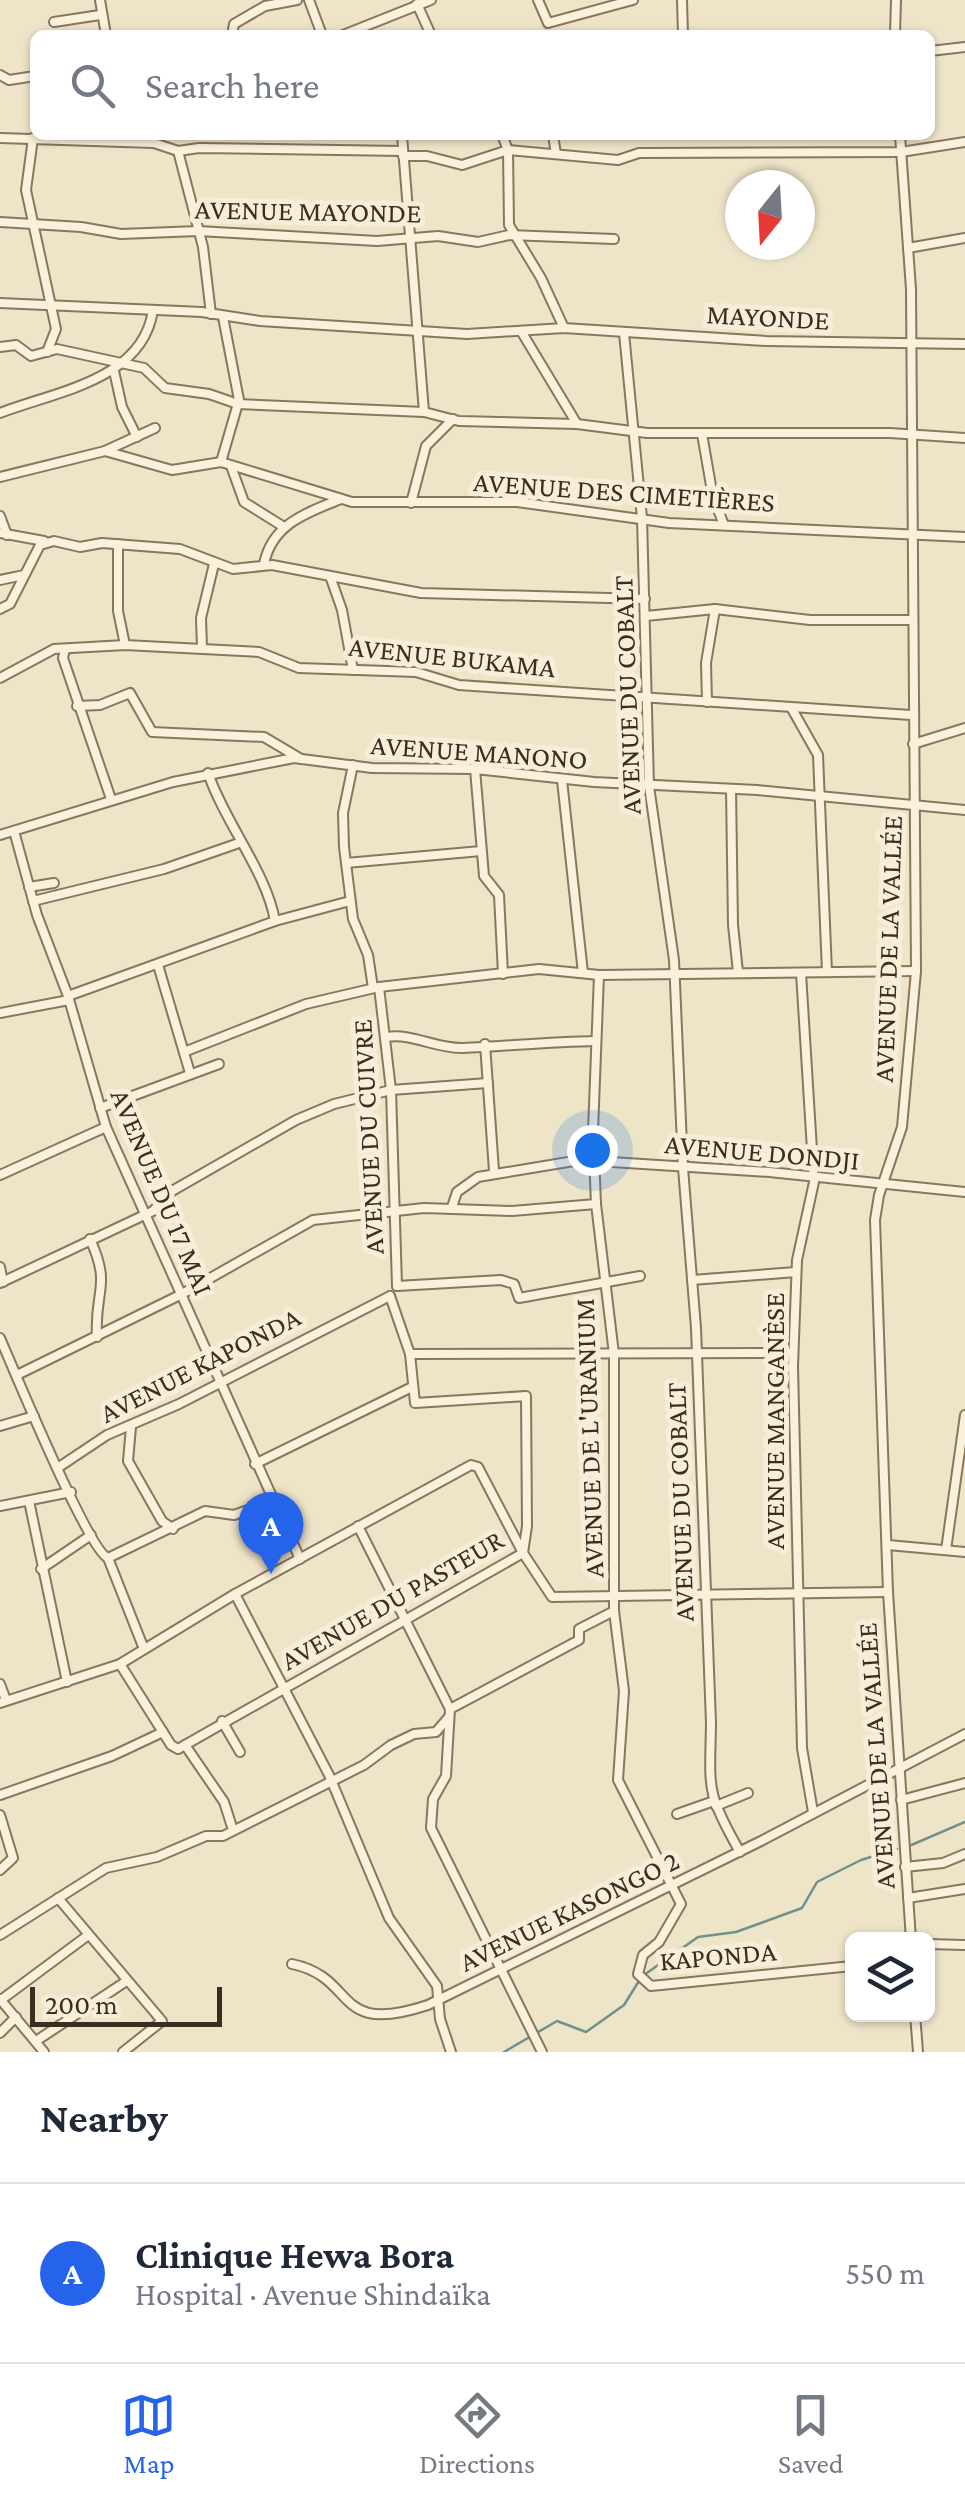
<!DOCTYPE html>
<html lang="en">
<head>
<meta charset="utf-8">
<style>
	:root { --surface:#fff; --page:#f6f6f7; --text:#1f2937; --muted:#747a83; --line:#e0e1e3; --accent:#2563eb }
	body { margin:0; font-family:"Crimson Pro",serif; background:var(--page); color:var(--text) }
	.controls { position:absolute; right:30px; bottom:30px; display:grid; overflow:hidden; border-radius:15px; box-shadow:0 2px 8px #0004 }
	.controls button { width:90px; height:90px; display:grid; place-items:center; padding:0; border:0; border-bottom:2px solid var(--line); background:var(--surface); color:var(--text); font:50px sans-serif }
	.compass { position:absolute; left:725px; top:170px; width:90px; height:90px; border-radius:50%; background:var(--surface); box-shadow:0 2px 8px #0004; rotate:198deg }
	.scale { position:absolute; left:30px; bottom:25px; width:192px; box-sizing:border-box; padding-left:10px; border:5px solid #3b2e20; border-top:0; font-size:28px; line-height:35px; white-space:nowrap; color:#3b2e20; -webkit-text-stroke:8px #f6eed8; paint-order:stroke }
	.you { position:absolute; left:592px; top:1150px; width:35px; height:35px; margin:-25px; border:8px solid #fff; border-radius:50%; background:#1a73e8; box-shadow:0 0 0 15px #1a73e833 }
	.badge { display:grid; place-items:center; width:65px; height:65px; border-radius:50%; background:var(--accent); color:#fff; font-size:32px; font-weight:700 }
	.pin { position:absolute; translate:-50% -82px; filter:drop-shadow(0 2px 5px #0008) }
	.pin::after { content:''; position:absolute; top:52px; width:35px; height:30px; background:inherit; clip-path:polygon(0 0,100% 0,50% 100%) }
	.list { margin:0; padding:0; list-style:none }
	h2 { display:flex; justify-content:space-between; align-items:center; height:130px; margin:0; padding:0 40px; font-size:42px }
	h2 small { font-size:32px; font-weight:400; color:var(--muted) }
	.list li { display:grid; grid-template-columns:65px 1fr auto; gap:30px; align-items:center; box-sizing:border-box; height:180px; padding:0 40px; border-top:2px solid var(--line) }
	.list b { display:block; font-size:38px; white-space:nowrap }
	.list p { margin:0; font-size:32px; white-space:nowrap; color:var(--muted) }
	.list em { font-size:32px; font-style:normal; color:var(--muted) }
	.icon { flex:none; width:55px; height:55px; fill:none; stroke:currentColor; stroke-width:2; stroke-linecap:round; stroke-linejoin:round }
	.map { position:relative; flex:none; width:965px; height:2052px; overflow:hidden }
	.search { position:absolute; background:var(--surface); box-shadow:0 2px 8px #0004; left:30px; right:30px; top:30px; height:110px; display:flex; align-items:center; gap:25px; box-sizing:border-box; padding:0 35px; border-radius:15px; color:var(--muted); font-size:38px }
	.sheet { height:310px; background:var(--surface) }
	nav { display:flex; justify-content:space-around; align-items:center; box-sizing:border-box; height:140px; border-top:2px solid var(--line); background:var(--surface); font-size:28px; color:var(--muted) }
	nav a { display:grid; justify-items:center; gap:5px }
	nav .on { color:var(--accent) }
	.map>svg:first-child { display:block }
</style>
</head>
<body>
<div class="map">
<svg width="965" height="2052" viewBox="0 0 965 2052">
	<rect width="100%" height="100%" fill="#eee4c8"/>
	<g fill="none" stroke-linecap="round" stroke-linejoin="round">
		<g stroke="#6f9189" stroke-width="2.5">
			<polyline points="909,1846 965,1822"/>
			<polyline points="644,1975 698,1937 736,1932 802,1908 817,1882 861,1860 897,1849"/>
			<polyline points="504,2052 557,2021 586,2032 624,2005 639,1981"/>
		</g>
		<defs>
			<g id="street">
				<polyline points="100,0 106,35"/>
				<polyline points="309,0 322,35"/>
				<polyline points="538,0 548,23 633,0"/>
				<polyline points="682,0 683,35"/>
				<polyline points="417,4 431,35"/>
				<polyline points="54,22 100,15"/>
				<polyline points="232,35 234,24 265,6 297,0"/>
				<polyline points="343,35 431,0"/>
				<polyline points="895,35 896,0"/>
				<polyline points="930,51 965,47"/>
				<polyline points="0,75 9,80 35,76"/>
				<polyline points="402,135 424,412"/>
				<polyline points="502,135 508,150 509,225 541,278 564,328"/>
				<polyline points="553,135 556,154"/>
				<polyline points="900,135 911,289 916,971 902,1127 879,1195 875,1220 888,1592 911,1940"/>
				<polyline points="0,138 154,143 178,151 199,148 403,151"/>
				<polyline points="33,138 26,190 56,329 47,352"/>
				<polyline points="178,151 203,247 211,314"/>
				<polyline points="403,156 427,156 462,165 508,150 618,160 639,153 901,152 965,142"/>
				<polyline points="0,222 81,227 121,234 198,231 377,241 438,236 478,242 509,235 614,239"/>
				<polyline points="908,248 965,238"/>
				<polyline points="0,303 202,312 260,321 467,334 564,328 766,341 965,344"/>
				<polyline points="521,331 577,424"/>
				<path d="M 624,333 L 642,518 L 649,786 L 674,960 L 683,1168 L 696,1328 L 711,1723 C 710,1789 705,1791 740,1852"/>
				<polyline points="0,347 16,345 31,356 57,349 144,368 165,388 209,394 238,404 424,412 459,421 577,424 647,433 890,433 965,438"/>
				<polyline points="114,371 122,407 137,437"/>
				<path d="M 0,413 C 57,391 143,380 153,310"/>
				<polyline points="702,434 713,497 724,525"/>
				<polyline points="105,451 172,470 221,462 352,502 517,502 669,523 965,537"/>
				<polyline points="221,462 239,400 223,317"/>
				<polyline points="231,466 244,502 284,527"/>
				<polyline points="0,477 105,451 155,428"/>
				<polyline points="411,503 426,446 453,419"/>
				<polyline points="0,516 7,535"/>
				<polyline points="0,533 44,541"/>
				<polyline points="118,544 118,611 125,645"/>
				<path d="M 264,564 C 272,524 306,513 341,499"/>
				<polyline points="330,576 342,610 353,670"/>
				<polyline points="0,580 24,575"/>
				<polyline points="0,609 10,604 40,545 54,541 80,547 102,543 180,549 233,569 272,565 421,593 645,599"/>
				<polyline points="646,616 715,609 810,620 912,620"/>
				<polyline points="202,648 201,618 214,564"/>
				<polyline points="65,649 63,658 111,799"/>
				<polyline points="0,678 54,649 125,645 259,652 299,668 416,672 459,685 911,715"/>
				<polyline points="707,702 706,663 715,609"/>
				<polyline points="77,706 100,705 130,693 152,732 264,737 301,759"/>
				<polyline points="792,709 818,755 827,972"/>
				<polyline points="913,744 965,728"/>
				<polyline points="353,765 343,813 344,847 353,919 368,955 373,988"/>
				<polyline points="475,769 484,876 499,895 503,974"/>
				<path d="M 208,773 C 225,823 267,873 275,921"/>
				<polyline points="562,780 583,973"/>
				<polyline points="731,789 733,925 738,972"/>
				<polyline points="14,831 37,915 68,996 106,1127 300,1559"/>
				<polyline points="0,835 173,782 294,758 372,768 475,769 594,782 757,790 965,810"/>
				<polyline points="346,863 481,851"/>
				<polyline points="29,887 54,883"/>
				<polyline points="33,901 164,869 239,843"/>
				<polyline points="158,965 190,1073"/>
				<polyline points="801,973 814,1182 797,1260 793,1366 802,1748 813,1812"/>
				<polyline points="599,975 593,1131 596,1204 614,1354 614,1611 624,1691 618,1780 681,1904 659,1942 643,1955 638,1974 651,1986 852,1966"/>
				<polyline points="379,987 391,1090 397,1286"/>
				<polyline points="68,996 275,921 350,901"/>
				<polyline points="0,1013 69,1000"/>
				<path d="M 387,1037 C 413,1033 436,1049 463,1048 C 506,1046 551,1042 595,1041"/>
				<polyline points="485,1044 494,1171"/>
				<polyline points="184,1052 306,1004 379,987 539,969 599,975 916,971"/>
				<polyline points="100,1108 219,1064"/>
				<polyline points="0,1175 106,1127"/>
				<polyline points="452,1207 457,1192 478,1177 580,1160 769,1172 965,1192"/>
				<path d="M 90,1239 C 112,1287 94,1290 97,1337"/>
				<polyline points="0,1267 3,1282"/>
				<polyline points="692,1280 796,1272"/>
				<polyline points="0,1283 153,1211 172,1191 296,1120 334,1104 391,1090 488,1083"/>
				<polyline points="397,1286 501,1280 514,1284 519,1298 640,1276"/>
				<path d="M 0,1338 C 14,1370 88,1550 108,1558 L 144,1649"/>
				<polyline points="410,1354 793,1353"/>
				<polyline points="17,1375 182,1294 313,1220 424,1208 512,1211 596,1204"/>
				<polyline points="0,1426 34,1416"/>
				<polyline points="131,1427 128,1461 162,1521 173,1529"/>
				<polyline points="255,1464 412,1387"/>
				<polyline points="59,1467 107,1435 179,1404 390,1296"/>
				<polyline points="29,1501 67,1682"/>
				<polyline points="0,1506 71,1492"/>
				<polyline points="358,1526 450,1709 446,1776 433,1799 431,1828 542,2052"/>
				<polyline points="888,1545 965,1552"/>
				<polyline points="946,1550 965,1415"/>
				<polyline points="108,1558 205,1511 234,1515 270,1502"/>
				<polyline points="41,1569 91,1535"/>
				<polyline points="235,1594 329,1775 389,1918 437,1986 440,2019 451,2052"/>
				<polyline points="120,1664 171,1745 178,1749 523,1553 527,1526 526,1396 415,1403 410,1354 390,1296"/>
				<polyline points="0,1684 6,1700"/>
				<polyline points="0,1703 120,1664 235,1594 471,1465 478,1467 523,1553 552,1597 888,1592"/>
				<polyline points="450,1709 579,1640 579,1629 614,1611"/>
				<polyline points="222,1721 240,1752"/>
				<polyline points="185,1745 224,1802 233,1830"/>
				<polyline points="0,1795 112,1756 163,1732"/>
				<polyline points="901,1800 965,1783"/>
				<polyline points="716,1806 748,1793"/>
				<polyline points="677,1814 714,1801"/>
				<polyline points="0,1815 13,1858 0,1870"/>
				<polyline points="905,1867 943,1863 965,1854"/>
				<polyline points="58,1898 162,2021 123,2052"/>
				<polyline points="908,1898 965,1889"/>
				<polyline points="0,1935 106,1868 157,1857 206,1836 223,1836 364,1765 391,1745 414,1734 436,1732 448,1718"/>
				<polyline points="928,1944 964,1945"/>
				<path d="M 292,1964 C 359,1978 331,2037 428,2005 L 761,1841 L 965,1734"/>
				<polyline points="0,1999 44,2052"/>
				<polyline points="1,2000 87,1936"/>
				<polyline points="915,2014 918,2052"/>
				<polyline points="0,2033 16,2017"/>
				<polyline points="36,2041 125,1982"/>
			</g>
		</defs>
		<use href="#street" stroke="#8a765d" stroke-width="12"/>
		<use href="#street" stroke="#f9f1dc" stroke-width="8"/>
	</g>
	<g text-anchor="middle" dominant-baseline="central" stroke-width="10" stroke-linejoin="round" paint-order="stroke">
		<g font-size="28" fill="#3b2e20" stroke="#f6eed8">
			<text transform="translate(308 211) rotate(1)">AVENUE MAYONDE</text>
			<text transform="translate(768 317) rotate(3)">MAYONDE</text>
			<text transform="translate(624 492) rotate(4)">AVENUE DES CIMETIÈRES</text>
			<text transform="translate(452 657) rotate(6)">AVENUE BUKAMA</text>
			<text transform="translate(627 695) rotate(-92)">AVENUE DU COBALT</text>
			<text transform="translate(479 752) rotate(4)">AVENUE MANONO</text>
			<text transform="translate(888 949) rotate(-88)">AVENUE DE LA VALLÉE</text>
			<text transform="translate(368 1137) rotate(-93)">AVENUE DU CUIVRE</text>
			<text transform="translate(762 1152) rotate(5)">AVENUE DONDJI</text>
			<text transform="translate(162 1192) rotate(67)">AVENUE DU 17 MAI</text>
			<text transform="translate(200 1365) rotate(-27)">AVENUE KAPONDA</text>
			<text transform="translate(774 1421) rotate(-90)">AVENUE MANGANÈSE</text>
			<text transform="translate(589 1438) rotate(-92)">AVENUE DE L'URANIUM</text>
			<text transform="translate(680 1502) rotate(-92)">AVENUE DU COBALT</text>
			<text transform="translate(392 1600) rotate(-30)">AVENUE DU PASTEUR</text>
			<text transform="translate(876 1756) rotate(-94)">AVENUE DE LA VALLÉE</text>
			<text transform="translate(569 1911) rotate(-26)">AVENUE KASONGO 2</text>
			<text transform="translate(718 1956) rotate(-5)">KAPONDA</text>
		</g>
	</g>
</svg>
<div class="controls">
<button><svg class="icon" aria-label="layers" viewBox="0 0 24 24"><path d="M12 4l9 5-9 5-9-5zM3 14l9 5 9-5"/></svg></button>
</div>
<svg class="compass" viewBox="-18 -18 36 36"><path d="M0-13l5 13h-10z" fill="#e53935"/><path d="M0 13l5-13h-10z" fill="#747a83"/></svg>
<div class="scale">200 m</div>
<div class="you"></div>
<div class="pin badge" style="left:271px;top:1574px">A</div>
<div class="search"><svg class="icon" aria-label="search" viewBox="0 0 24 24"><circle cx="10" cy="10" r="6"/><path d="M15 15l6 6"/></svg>Search here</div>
</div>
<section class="sheet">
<h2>Nearby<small></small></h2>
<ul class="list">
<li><span class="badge">A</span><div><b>Clinique Hewa Bora</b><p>Hospital · Avenue Shindaïka</p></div><em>550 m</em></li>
</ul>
</section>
<nav>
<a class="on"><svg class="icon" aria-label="map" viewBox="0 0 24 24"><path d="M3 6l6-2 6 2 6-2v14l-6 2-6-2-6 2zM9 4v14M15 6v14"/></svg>Map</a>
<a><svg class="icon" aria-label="directions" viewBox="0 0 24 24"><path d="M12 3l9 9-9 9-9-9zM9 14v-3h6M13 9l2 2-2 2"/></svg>Directions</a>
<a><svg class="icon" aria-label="saved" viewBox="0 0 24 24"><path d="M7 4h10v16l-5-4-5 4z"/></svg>Saved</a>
</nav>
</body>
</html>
